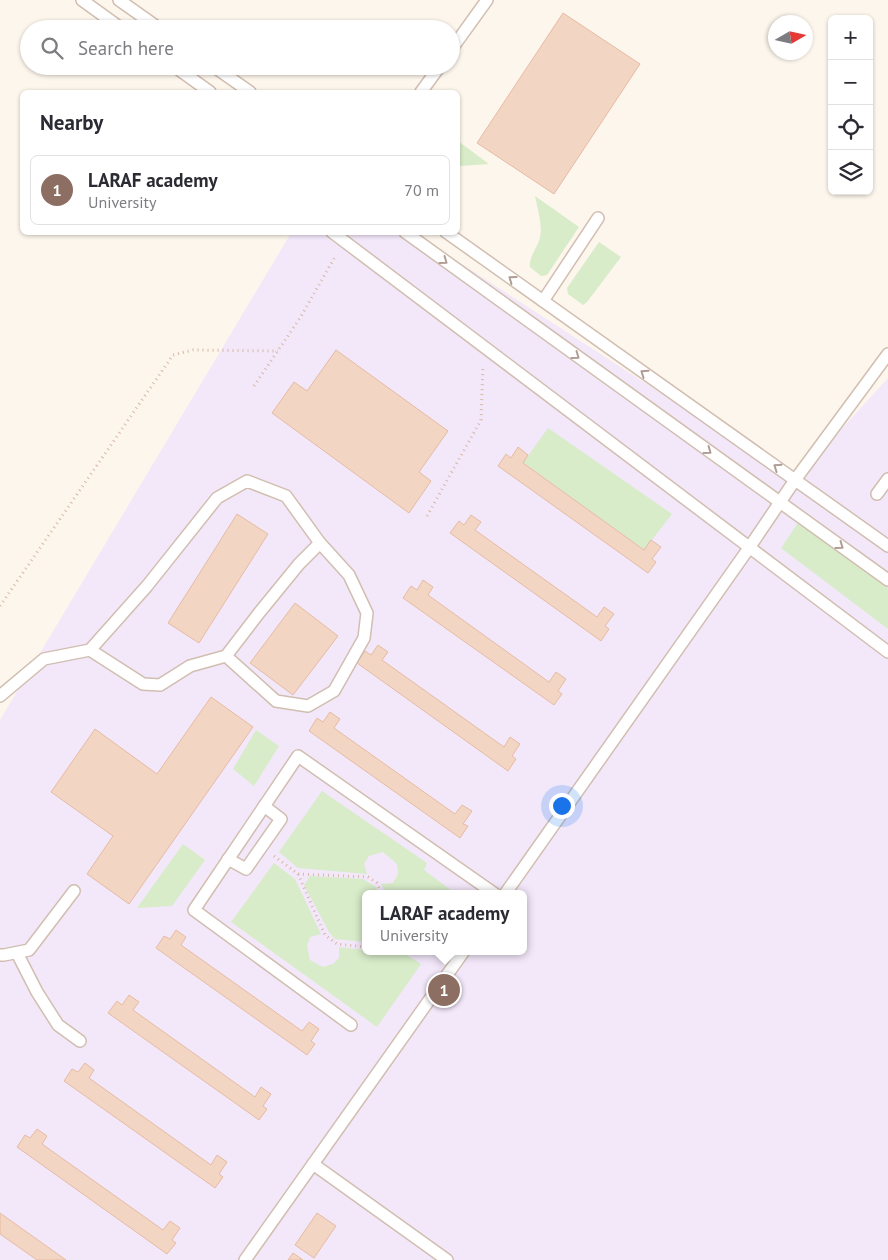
<!DOCTYPE html>
<html lang="en">
<head>
<meta charset="utf-8">
<style>
	:root { --surface:#fff; --page:#f7f7f7; --text:#2b2b33; --muted:#7c7c81; --line:#e1e1e2; --accent:#ea580c }
	body { margin:0; font-family:"PT Sans",sans-serif; background:var(--page); color:var(--text) }
	.controls { position:absolute; right:15px; top:15px; display:grid; overflow:hidden; border-radius:8px; box-shadow:0 1px 4px #0004 }
	.controls button { width:45px; height:45px; display:grid; place-items:center; padding:0; border:0; border-bottom:1px solid var(--line); background:var(--surface); color:var(--text); font:25px sans-serif }
	.compass { position:absolute; left:768px; top:15px; width:45px; height:45px; border-radius:50%; background:var(--surface); box-shadow:0 1px 4px #0004; rotate:81deg }
	.you { position:absolute; left:561px; top:805px; width:18px; height:18px; margin:-12px; border:4px solid #fff; border-radius:50%; background:#1a73e8; box-shadow:0 0 0 8px #1a73e833 }
	.badge { display:grid; place-items:center; width:32px; height:32px; border-radius:50%; background:var(--accent); color:#fff; font-size:16px; font-weight:700 }
	.pin { position:absolute; translate:-50% -50%; border:2px solid #fff; box-shadow:0 1px 5px #0006 }
	.popup { position:absolute; left:362px; top:890px; width:165px; height:65px; box-sizing:border-box; display:grid; place-content:center; border-radius:8px; background:var(--surface); filter:drop-shadow(0 1px 4px #0005); font-size:16px; white-space:nowrap; color:var(--muted) }
	.popup b { font-size:19px; color:var(--text) }
	.popup::after { content:''; position:absolute; left:50%; top:100%; margin-left:-10px; border:10px solid transparent; border-top-color:var(--surface) }
	.list { margin:0; padding:0; list-style:none }
	h2 { display:flex; justify-content:space-between; align-items:center; height:65px; margin:0; padding:0 20px; font-size:21px }
	h2 small { font-size:16px; font-weight:400; color:var(--muted) }
	.list li { display:grid; grid-template-columns:32px 1fr auto; gap:15px; align-items:center; box-sizing:border-box; height:70px; margin:0 10px 10px; padding:0 10px; border:1px solid var(--line); border-radius:8px }
	.list b { display:block; font-size:19px; white-space:nowrap }
	.list p { margin:0; font-size:16px; white-space:nowrap; color:var(--muted) }
	.list em { font-size:16px; font-style:normal; color:var(--muted) }
	.icon { flex:none; width:28px; height:28px; fill:none; stroke:currentColor; stroke-width:2; stroke-linecap:round; stroke-linejoin:round }
	.map { position:relative; flex:none; width:888px; height:1260px; overflow:hidden }
	.search { position:absolute; background:var(--surface); box-shadow:0 1px 4px #0004; left:20px; top:20px; width:440px; height:55px; display:flex; align-items:center; gap:12px; box-sizing:border-box; padding:0 18px; border-radius:28px; color:var(--muted); font-size:19px }
	.panel { position:absolute; background:var(--surface); box-shadow:0 1px 4px #0004; left:20px; top:90px; width:440px; height:145px; border-radius:8px }
	.map>svg:first-child { display:block }
</style>
</head>
<body>
<div class="map">
<svg width="888" height="1260" viewBox="0 0 888 1260">
	<rect width="100%" height="100%" fill="#fdf6ec"/>
	<path fill="#f3e8fa" fill-rule="evenodd" d="M 291,233 L 414,233 L 795,480 L 888,378 L 888,1260 L 0,1260 L 0,720 ZM 365,894 L 523,894 L 523,951 L 365,951 Z"/>
	<g fill="#d8ecc9">
		<polygon points="458,141 489,164 460,166 458,167"/>
		<path d="M 535,196 L 579,227 L 547,275 L 541,276 L 530,267 C 529,255 538,248 540,237 C 543,227 537,206 535,196 Z"/>
		<polygon points="599,242 621,257 587,302 583,305 568,294 567,288"/>
		<polygon points="548,428 672,514 644,550 523,463"/>
		<polygon points="798,523 888,588 888,629 781,548"/>
		<polygon points="256,730 279,746 254,786 233,769"/>
		<polygon points="322,791 427,863 424,870 456,894 386,894 381,884 393,883 398,874 397,864 383,852 369,856 364,864 367,874 298,868 279,852"/>
		<polygon points="183,844 205,860 172,906 137,908"/>
		<polygon points="274,863 295,879 321,934 310,937 307,946 310,960 323,967 333,964 339,958 339,947 365,950 365,951 376,951 407,955 421,964 377,1027 231,922"/>
		<polygon points="310,876 363,879 376,887 379,894 365,894 365,942 335,939 329,932 304,885"/>
	</g>
	<g fill="#f3d5c3" stroke="#e6bba3">
		<polygon points="563,13 640,64 554,194 477,143"/>
		<polygon points="336,350 448,431 419,472 431,481 409,513 272,413 294,382 307,391"/>
		<polygon points="518,447 528,455 523,463 644,550 651,540 661,547 652,559 656,562 648,573 498,466 506,454 511,458"/>
		<polygon points="237,514 268,534 199,643 168,623"/>
		<polygon points="471,515 481,522 475,530 597,617 604,607 614,614 605,626 609,629 601,641 450,533 459,521 464,525"/>
		<polygon points="423,580 433,587 428,595 549,682 556,672 566,679 558,691 562,694 554,705 403,598 411,586 417,590"/>
		<polygon points="295,603 338,636 293,695 250,663"/>
		<polygon points="378,645 388,652 382,660 504,747 510,737 520,744 512,756 516,759 508,771 357,663 365,651 371,655"/>
		<polygon points="211,697 253,727 129,904 87,874 113,836 51,792 95,729 157,774"/>
		<polygon points="330,712 340,719 334,728 455,814 462,805 472,811 463,824 468,826 460,838 309,731 317,718 323,722"/>
		<polygon points="176,930 186,937 181,945 302,1031 309,1022 319,1029 311,1041 315,1044 307,1055 156,948 164,936 170,939"/>
		<polygon points="129,995 139,1002 133,1010 255,1097 261,1087 271,1094 263,1106 267,1109 259,1120 108,1013 117,1001 122,1005"/>
		<polygon points="85,1063 94,1070 89,1078 211,1165 217,1155 227,1162 219,1174 223,1177 215,1188 64,1081 72,1069 78,1072"/>
		<polygon points="37,1129 47,1136 42,1144 163,1230 170,1221 180,1228 172,1240 176,1243 167,1254 17,1147 25,1135 30,1138"/>
		<polygon points="0,1213 66,1260 37,1260 0,1234"/>
		<polygon points="317,1213 336,1226 314,1258 295,1245"/>
		<polygon points="293,1253 303,1260 288,1260"/>
	</g>
	<g fill="none" stroke-linecap="round" stroke-linejoin="round">
		<defs>
			<g id="lane">
				<polyline points="82,0 122,29"/>
				<polyline points="119,0 160,29"/>
				<polyline points="451,50 487,0"/>
				<polyline points="174,66 210,92"/>
				<polyline points="213,66 250,92"/>
				<polyline points="421,92 440,66"/>
				<polyline points="332,232 888,652"/>
				<polyline points="405,232 888,580"/>
				<polyline points="446,232 888,546"/>
				<polyline points="543,301 598,218"/>
				<polyline points="877,494 888,479"/>
				<polyline points="226,656 276,701 308,706 334,691 364,638 367,613 349,575 320,543"/>
				<polyline points="0,696 44,659 90,650 147,586 217,498 247,481 286,496 320,543 299,564 259,613 226,656 190,666 160,685 143,684 90,650"/>
				<polyline points="228,859 246,869 281,819 264,806"/>
				<polyline points="505,894 749,548 795,480 888,354"/>
				<polyline points="17,953 37,992 58,1025 80,1041"/>
				<polyline points="0,955 4,955 29,950 74,891"/>
				<polyline points="351,1025 194,910 298,756 495,894"/>
				<polyline points="313,1164 447,1260"/>
				<polyline points="245,1260 464,951"/>
			</g>
		</defs>
		<use href="#lane" stroke="#d1beb0" stroke-width="14"/>
		<g stroke="#d9b8a5" stroke-width="3" stroke-dasharray="1 4" stroke-linecap="butt">
			<polyline points="254,386 300,318 336,255"/>
			<polyline points="427,516 481,420 483,366"/>
			<polyline points="0,606 173,355 193,350 278,351"/>
			<polyline points="274,856 298,874 325,935 337,944 365,947"/>
			<polyline points="298,874 368,877 377,883 382,894"/>
		</g>
		<use href="#lane" stroke="#fff" stroke-width="11"/>
	</g>
	<defs><path id="oneway-chevron" d="M-2-3.5L2.5 0L-2 3.5" fill="none" stroke-width="1.6" stroke-linecap="round" stroke-linejoin="round" transform="scale(1.25)"/></defs>
	<g stroke="#af9d94">
		<use href="#oneway-chevron" transform="translate(444 261) rotate(36)"/>
		<use href="#oneway-chevron" transform="translate(512 279) rotate(-144)"/>
		<use href="#oneway-chevron" transform="translate(576 356) rotate(36)"/>
		<use href="#oneway-chevron" transform="translate(644 373) rotate(-145)"/>
		<use href="#oneway-chevron" transform="translate(708 451) rotate(36)"/>
		<use href="#oneway-chevron" transform="translate(777 467) rotate(-145)"/>
		<use href="#oneway-chevron" transform="translate(840 546) rotate(36)"/>
	</g>
</svg>
<div class="controls">
<button>+</button>
<button>−</button>
<button><svg class="icon" aria-label="locate" viewBox="0 0 24 24"><circle cx="12" cy="12" r="6"/><path d="M12 2v4M12 18v4M2 12h4M18 12h4"/></svg></button>
<button><svg class="icon" aria-label="layers" viewBox="0 0 24 24"><path d="M12 4l9 5-9 5-9-5zM3 14l9 5 9-5"/></svg></button>
</div>
<svg class="compass" viewBox="-18 -18 36 36"><path d="M0-13l5 13h-10z" fill="#e53935"/><path d="M0 13l5-13h-10z" fill="#7c7c81"/></svg>
<div class="you"></div>
<div class="pin badge" style="left:444px;top:990px;background:#8d6e63">1</div>
<div class="popup"><b>LARAF academy</b>University</div>
<div class="search"><svg class="icon" aria-label="search" viewBox="0 0 24 24"><circle cx="10" cy="10" r="6"/><path d="M15 15l6 6"/></svg>Search here</div>
<section class="panel">
<h2>Nearby<small></small></h2>
<ul class="list">
<li><span class="badge" style="background:#8d6e63">1</span><div><b>LARAF academy</b><p>University</p></div><em>70 m</em></li>
</ul>
</section>
</div>
</body>
</html>
